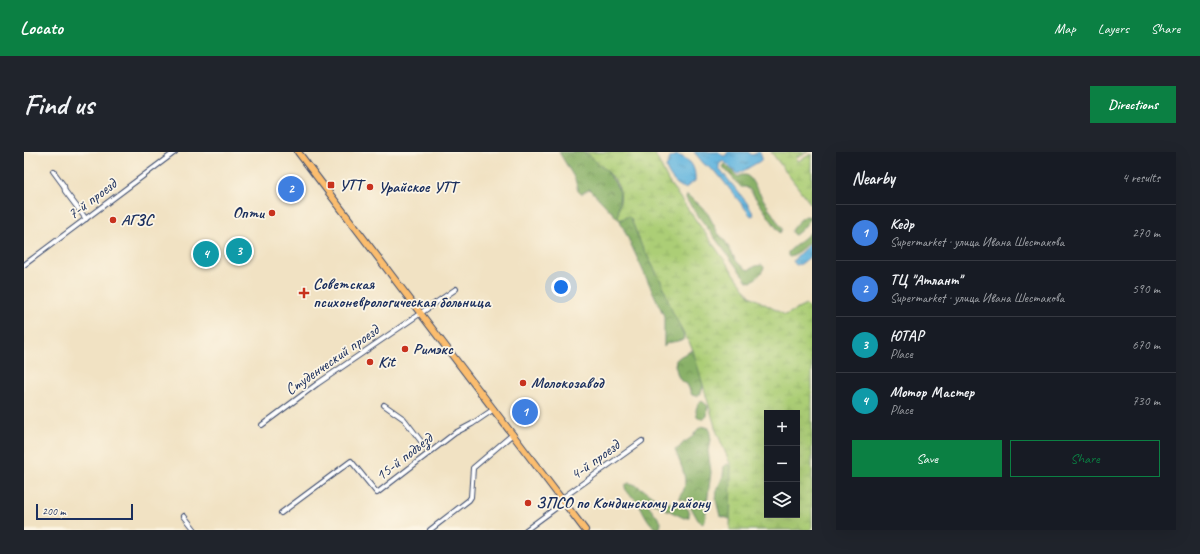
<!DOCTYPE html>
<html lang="en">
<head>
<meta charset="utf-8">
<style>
	:root { --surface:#171b24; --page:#20242c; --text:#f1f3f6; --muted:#9ea1a6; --line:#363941; --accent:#0b8043 }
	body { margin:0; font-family:Caveat,sans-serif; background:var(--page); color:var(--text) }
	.controls { position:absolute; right:12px; bottom:12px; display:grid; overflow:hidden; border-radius:0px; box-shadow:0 4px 16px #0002 }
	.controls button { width:36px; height:36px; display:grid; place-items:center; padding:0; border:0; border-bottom:1px solid var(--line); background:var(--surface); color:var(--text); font:20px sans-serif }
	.scale { position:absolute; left:12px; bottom:10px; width:97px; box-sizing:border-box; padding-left:4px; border:2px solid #1b2f5e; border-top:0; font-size:11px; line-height:14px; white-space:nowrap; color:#1b2f5e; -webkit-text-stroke:3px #fcf5e5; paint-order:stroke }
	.you { position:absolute; left:537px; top:135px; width:14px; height:14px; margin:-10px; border:3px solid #fff; border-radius:50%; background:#1a73e8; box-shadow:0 0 0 6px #1a73e833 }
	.badge { display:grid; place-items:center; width:26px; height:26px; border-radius:50%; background:var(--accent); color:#fff; font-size:13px; font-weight:700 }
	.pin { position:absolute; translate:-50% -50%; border:2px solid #fff; box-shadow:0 1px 4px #0006 }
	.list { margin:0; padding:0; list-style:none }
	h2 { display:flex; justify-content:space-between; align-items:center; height:52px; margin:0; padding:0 16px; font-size:17px }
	h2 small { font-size:13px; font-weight:400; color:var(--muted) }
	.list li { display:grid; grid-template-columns:26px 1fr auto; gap:12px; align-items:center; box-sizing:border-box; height:56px; padding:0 16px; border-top:1px solid var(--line) }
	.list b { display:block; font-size:15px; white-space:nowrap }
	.list p { margin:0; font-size:13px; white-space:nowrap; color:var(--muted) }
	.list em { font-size:13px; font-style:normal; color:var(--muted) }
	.actions { display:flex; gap:8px; padding:12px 16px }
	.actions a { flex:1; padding:9px 0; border:1px solid var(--accent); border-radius:0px; text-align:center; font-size:14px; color:var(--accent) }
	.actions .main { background:var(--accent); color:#fff }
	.icon { flex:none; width:22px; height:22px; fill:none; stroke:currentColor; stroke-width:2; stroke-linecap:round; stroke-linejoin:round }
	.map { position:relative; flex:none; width:788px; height:378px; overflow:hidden; border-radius:0px }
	header { display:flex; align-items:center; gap:24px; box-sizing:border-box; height:56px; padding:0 20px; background:var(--accent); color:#fff }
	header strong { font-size:19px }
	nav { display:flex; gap:22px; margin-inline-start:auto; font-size:14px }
	.intro { display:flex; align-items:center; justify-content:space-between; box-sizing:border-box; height:96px; padding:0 24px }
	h1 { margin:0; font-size:28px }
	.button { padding:10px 18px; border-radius:0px; background:var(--accent); color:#fff; font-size:14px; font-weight:700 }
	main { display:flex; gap:24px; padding:0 24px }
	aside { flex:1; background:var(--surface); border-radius:0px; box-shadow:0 4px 16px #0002 }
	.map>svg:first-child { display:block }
</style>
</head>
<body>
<header>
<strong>Locato</strong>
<nav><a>Map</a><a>Layers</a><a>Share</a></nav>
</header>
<div class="intro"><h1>Find us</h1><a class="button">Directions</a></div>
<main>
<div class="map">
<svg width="788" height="378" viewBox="0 0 788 378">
	<defs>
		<pattern id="forest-crowns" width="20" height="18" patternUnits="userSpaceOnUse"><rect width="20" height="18" fill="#89b167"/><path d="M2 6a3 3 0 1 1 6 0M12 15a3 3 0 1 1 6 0" fill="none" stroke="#6f9058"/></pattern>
		<pattern id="wetland-marsh" width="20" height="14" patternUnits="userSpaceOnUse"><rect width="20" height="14" fill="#acce76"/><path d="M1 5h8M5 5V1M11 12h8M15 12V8" fill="none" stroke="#93b168"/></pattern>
		<pattern id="water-ripples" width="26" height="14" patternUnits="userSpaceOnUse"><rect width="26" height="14" fill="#64b6df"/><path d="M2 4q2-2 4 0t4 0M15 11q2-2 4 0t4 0" fill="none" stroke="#5294b8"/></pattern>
	</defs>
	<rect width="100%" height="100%" fill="#fcf5e5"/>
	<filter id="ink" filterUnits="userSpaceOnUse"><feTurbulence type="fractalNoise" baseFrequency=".025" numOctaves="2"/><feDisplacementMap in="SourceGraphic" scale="8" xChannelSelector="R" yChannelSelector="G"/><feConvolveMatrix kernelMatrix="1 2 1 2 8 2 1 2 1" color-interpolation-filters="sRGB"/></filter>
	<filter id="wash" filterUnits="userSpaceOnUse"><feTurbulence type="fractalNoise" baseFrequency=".012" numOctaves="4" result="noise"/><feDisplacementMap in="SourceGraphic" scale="16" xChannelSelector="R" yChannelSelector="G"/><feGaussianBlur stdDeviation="0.9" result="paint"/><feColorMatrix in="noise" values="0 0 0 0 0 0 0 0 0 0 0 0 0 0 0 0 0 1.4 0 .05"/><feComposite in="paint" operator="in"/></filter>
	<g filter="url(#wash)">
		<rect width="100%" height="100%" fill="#f1e2c3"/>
		<g fill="url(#forest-crowns)" stroke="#527062">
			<polygon points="535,0 560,0 582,18 591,31 596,40 594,67 566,37 557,42 554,39 551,27"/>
			<polygon points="701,12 714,25 717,23 722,23 726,26 758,77 756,81 726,38 722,35 717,35 699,15"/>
			<path d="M 663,43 L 676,53 L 684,62 L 694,81 L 701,89 L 711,107 L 715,112 L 724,118 L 732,114 L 738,113 L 740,115 C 738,122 732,126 727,130 L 723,129 L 664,50 L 662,46 Z"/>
			<polygon points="604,64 607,67 617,92 637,129 660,184 659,188 643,191 640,195 640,164 597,71 596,68"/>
			<path d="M 782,64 L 787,65 C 784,71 776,81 770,83 L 767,79 C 770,73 776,67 782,64 Z"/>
			<polygon points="788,79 788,88 769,104 766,105 764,104 764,100"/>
			<path d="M 669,198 C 673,210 687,236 673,244 L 668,243 L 663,232 L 657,229 L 654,224 L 651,213 L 652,208 L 657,204 Z"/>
			<path d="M 678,249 L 684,254 L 683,264 C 680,268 676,268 673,264 C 671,258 672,253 678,249 Z"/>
			<path d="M 678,274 L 685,276 L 687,288 L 684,298 L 687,320 L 681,368 L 680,370 L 678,371 L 674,368 L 664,350 L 655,346 C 656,342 659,341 660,337 C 664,325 655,309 651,298 L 655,296 L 659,291 L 667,286 L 674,277 Z"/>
			<polygon points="704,312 707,314 710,365 706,367 696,364 692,348 693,338 699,324 700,314"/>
			<path d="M 605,331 C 615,332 625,343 636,348 C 646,353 656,350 665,358 L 665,365 L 660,366 L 629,351 L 623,351 L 637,370 L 636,376 L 634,377 C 623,372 620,359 613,349 C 609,344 600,340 601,333 Z"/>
		</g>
		<g fill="url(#wetland-marsh)" stroke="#647e6a" fill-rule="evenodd">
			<path d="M 560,0 L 630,0 L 644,29 L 726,144 L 761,163 L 782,153 L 788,160 L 788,378 L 706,378 L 707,314 L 692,278 L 669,198 L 649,161 L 637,129 L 617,92 L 607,67 L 604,64 L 596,68 L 594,67 C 594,59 598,46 596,39 C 591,22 573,11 560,0 ZM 743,261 L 773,261 L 773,363 L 743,363 Z"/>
			<polygon points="747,0 784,0 772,5 774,9 788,2 788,54"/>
		</g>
		<g fill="url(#water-ripples)" stroke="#40729e">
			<path d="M 670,0 L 695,0 L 699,4 L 701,4 L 704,0 L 724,0 L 728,3 L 735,0 L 737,2 L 738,7 L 736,9 L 714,22 C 707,19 705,11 698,9 L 695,11 L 695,16 L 723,51 L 730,63 L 727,64 L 693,21 L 680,12 Z"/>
			<path d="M 653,3 C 666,7 672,14 671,29 L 661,36 C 652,34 645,24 642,16 L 646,6 Z"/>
			<polygon points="788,90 788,103 777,112 772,113 769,109 775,102"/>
		</g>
	</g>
	<g filter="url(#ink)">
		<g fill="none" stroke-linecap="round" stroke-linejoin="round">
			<defs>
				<g id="street">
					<polyline points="29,19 40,34 41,39 62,67"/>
					<polyline points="0,113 151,0"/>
					<polyline points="360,253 380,267 406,301"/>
					<polyline points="238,273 293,232 432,137"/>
					<polyline points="537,347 618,289"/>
					<polyline points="257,361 327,309 353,341 431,281 448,272 470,257"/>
					<polyline points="160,364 171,378"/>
					<polyline points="406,378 445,348 447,345 449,316 489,282"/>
					<polyline points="502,378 540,350"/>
				</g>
				<polyline id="primary" points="274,0 561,378"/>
			</defs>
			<use href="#street" stroke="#3b4a6d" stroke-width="6"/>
			<use href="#primary" stroke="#3b4a6d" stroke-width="8"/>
			<use href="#street" stroke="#fff" stroke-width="4"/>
			<use href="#primary" stroke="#fbbd6e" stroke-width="6"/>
		</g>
	</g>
	<g fill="#c8321e" stroke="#fcf5e5" stroke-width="1.5">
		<rect x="303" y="29" width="8" height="8" rx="2"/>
		<circle cx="346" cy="35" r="4"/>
		<circle cx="248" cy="61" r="4"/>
		<circle cx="89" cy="68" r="4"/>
		<path d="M278 135h4v4h4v4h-4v4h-4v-4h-4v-4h4z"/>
		<circle cx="381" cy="197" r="4"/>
		<circle cx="346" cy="210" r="4"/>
		<circle cx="499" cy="231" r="4"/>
		<circle cx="504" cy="351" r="4"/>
	</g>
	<g text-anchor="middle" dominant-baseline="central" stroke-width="3.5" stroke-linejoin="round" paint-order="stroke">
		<g font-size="16" font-weight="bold" fill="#1b2f5e" stroke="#fcf5e5" text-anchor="start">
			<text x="315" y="33">УТТ</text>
			<text x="354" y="35">Урайское УТТ</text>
			<text x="240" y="61" text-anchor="end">Опти</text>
			<text x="97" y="68">АГЗС</text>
			<text x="289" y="132">Советская<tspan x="289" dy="18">психоневрологическая больница</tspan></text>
			<text x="389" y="197">Римэкс</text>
			<text x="354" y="210">Kit</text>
			<text x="507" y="231">Молокозавод</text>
			<text x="512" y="351">ЗПСО по Кондинскому району</text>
		</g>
		<g font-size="16" fill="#1b2f5e" stroke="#fcf5e5">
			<text transform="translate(68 47) rotate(-37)">7-й проезд</text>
			<text transform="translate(308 208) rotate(-35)">Студенческий проезд</text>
			<text transform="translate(380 305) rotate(-38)">15-й подъезд</text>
			<text transform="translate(571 308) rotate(-36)">4-й проезд</text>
		</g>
	</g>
</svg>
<div class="controls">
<button>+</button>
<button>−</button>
<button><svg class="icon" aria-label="layers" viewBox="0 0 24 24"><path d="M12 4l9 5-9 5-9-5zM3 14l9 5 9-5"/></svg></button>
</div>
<div class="scale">200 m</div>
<div class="you"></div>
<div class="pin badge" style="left:501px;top:260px;background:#3f7fe0">1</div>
<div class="pin badge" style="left:267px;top:37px;background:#3f7fe0">2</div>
<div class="pin badge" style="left:215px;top:99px;background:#0f9aa8">3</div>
<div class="pin badge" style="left:182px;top:102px;background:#0f9aa8">4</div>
</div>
<aside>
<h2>Nearby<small>4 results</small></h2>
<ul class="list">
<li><span class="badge" style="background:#3f7fe0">1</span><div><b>Кедр</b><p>Supermarket · улица Ивана Шестакова</p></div><em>270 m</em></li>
<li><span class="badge" style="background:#3f7fe0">2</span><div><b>ТЦ &quot;Атлант&quot;</b><p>Supermarket · улица Ивана Шестакова</p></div><em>590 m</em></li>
<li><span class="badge" style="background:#0f9aa8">3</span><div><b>ЮТАР</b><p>Place</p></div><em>670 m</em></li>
<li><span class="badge" style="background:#0f9aa8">4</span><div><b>Мотор Мастер</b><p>Place</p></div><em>730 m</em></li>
</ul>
<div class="actions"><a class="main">Save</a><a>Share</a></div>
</aside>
</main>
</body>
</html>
